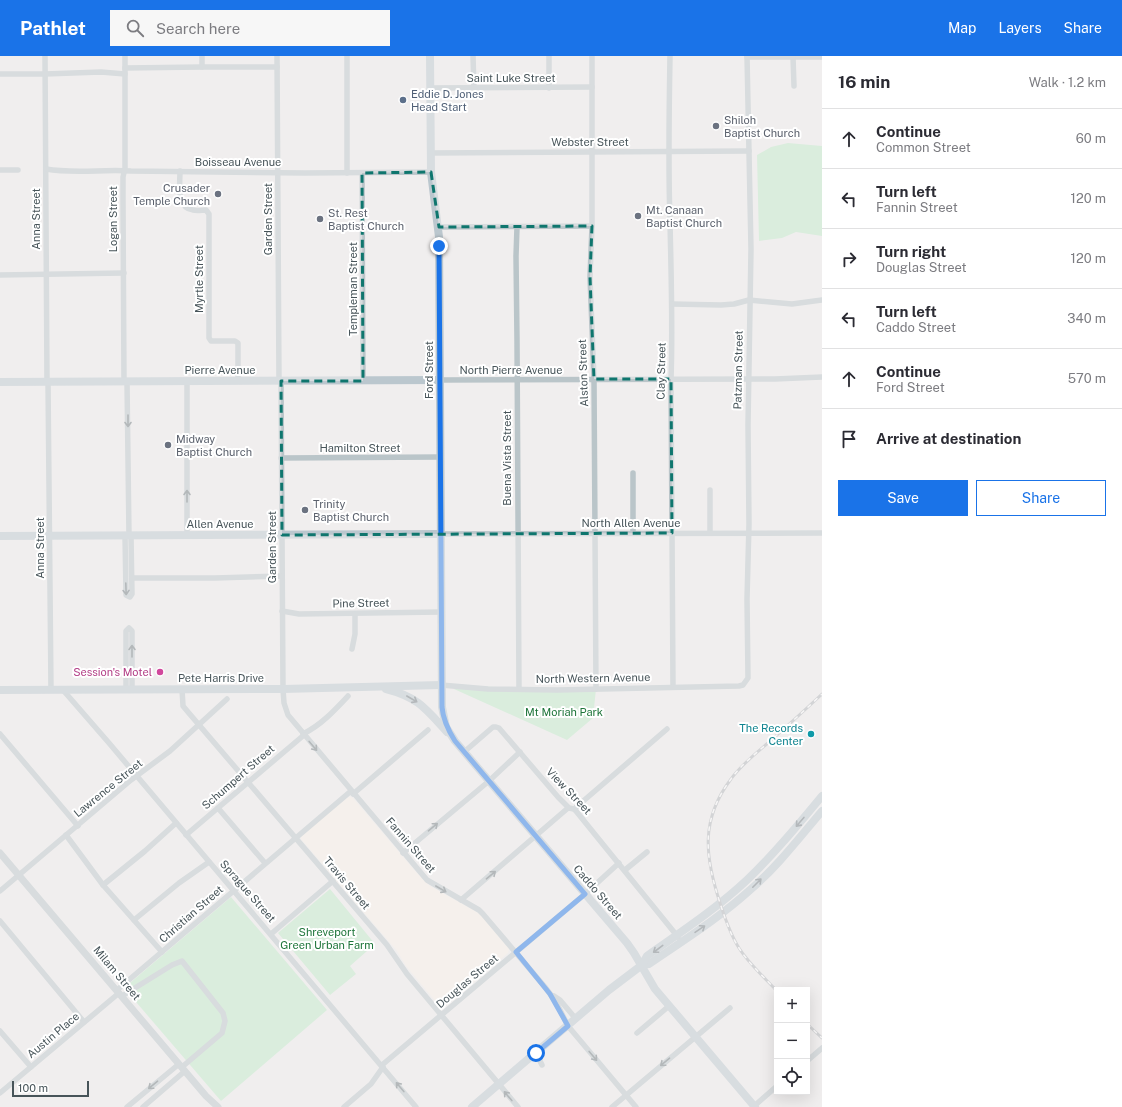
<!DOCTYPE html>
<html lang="en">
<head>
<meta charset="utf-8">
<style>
	:root { --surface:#fff; --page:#f7f7f7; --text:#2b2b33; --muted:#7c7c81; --line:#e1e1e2; --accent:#1a73e8 }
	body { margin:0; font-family:"Public Sans",sans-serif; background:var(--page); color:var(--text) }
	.controls { position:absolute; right:12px; bottom:12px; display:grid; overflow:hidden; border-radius:0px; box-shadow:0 4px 16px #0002 }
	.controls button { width:36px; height:36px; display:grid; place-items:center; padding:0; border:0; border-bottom:1px solid var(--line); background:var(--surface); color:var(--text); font:20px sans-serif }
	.scale { position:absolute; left:12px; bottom:10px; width:77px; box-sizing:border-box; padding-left:4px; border:2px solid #475459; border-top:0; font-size:11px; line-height:14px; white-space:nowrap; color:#475459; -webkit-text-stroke:3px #fff; paint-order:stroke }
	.stop { position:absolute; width:12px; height:12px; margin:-9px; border:3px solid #1a73e8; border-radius:50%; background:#fff }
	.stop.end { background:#1a73e8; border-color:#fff; box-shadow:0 1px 4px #0008 }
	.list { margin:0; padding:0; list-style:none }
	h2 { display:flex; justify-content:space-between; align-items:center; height:52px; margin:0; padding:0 16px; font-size:17px }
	h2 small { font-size:13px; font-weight:400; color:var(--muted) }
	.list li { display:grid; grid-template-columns:26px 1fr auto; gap:12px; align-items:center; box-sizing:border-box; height:60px; padding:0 16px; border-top:1px solid var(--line) }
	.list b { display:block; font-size:15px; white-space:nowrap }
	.list p { margin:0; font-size:13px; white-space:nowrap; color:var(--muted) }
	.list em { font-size:13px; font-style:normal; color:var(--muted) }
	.actions { display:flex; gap:8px; padding:12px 16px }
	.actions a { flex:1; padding:9px 0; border:1px solid var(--accent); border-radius:0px; text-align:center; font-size:14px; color:var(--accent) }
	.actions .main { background:var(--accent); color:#fff }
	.icon { flex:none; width:22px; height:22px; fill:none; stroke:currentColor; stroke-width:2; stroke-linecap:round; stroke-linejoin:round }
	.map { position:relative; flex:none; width:822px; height:1051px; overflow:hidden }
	header { display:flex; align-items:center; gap:24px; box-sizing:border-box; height:56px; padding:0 20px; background:var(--accent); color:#fff }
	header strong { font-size:19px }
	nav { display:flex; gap:22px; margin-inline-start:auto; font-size:14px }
	.search { width:280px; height:36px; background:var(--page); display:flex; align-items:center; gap:10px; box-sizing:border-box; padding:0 14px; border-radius:0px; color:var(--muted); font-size:15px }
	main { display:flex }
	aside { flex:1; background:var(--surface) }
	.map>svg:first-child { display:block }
</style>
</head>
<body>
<header>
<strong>Pathlet</strong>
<div class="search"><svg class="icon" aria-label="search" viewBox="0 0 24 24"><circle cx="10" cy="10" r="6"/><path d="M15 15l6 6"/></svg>Search here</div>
<nav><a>Map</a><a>Layers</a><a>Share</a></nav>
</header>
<main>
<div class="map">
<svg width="822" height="1051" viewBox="0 0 822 1051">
	<rect width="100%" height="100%" fill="#f0eeee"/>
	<polygon fill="#faf2e8" points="350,741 353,742 415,815 430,830 480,858 509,893 508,897 442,953 406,910 397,895 301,783 301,780 347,742"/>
	<g fill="#bfebc8">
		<polygon points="788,87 822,90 822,180 796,176 782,182 759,185 757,99 771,91"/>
		<polygon points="456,630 596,633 593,662 567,684 454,633"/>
		<polygon points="330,833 375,888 350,910 356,918 330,939 278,877"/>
		<polygon points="231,841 327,954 221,1045 124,932"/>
	</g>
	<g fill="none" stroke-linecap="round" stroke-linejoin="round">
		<g stroke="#bac5c9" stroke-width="5.5">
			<polyline points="45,0 47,326"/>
			<polyline points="202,0 202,11"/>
			<polyline points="277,0 279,325"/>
			<polyline points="347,0 347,117"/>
			<polyline points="473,0 474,32"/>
			<polyline points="549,0 549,32"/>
			<polyline points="592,0 592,170 590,221 594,323 596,633"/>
			<path d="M 670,0 C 669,55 668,110 670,165 C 671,217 673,270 671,323 L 673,631"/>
			<polyline points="747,1 822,1"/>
			<polyline points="793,1 794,30"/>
			<polyline points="125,12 202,11 277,11"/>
			<polyline points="0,18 45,18 101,16 125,18"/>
			<polyline points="430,32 592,31"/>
			<polyline points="431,97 749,95"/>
			<path d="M 46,113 C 74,118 103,113 131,115 L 305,117 L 431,116"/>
			<polyline points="0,114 18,114"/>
			<path d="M 180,115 C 180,128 176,152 193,154 C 197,155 202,154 206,154 L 209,158 L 209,282 L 211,285 L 235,285 L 238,287 L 238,325"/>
			<polyline points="362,117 363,325"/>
			<polyline points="438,171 592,170"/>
			<polyline points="517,171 516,200 517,284 519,633"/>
			<polyline points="0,219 124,217"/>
			<polyline points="672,248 721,249 734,248 749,244 792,248 822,244"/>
			<polyline points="440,324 775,323 822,321"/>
			<polyline points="281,325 283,633 284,647 288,659 427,824 479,854 483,858 545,931 556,946 568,970 636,1051"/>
			<polyline points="48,326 51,634"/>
			<polyline points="124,326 123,145 123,121 125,112 125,0"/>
			<polyline points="127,326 129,480"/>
			<polyline points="187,326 187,479"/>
			<polyline points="281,402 440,401"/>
			<polyline points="633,417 633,477"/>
			<polyline points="710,434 710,477"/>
			<polyline points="440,478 822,477"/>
			<polyline points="125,480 126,539 130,541 132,538 131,480"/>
			<polyline points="132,522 215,522 282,520"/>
			<polyline points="282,555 299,558 441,556"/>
			<polyline points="352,593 355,578 355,558"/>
			<polyline points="441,629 488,633 557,634 739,630 743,629 748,622 747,543 749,468 748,369 751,193 747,0"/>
			<polyline points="182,633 183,650 188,656 387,889 407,918 518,1051"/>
			<polyline points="63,634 109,687 416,1051"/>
			<polyline points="126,634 126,575 129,572 132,575 132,634"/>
			<polyline points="0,678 78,770"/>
			<path d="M 303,678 C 321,669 334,655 348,640"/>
			<polyline points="464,696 493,671 496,671 499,672 558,741 569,752 574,753 576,755 678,881"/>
			<polyline points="353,738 428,674"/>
			<polyline points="218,752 265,807"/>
			<polyline points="574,753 667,673"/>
			<polyline points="66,779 103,829 162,896"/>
			<polyline points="186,779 304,679"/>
			<polyline points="403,797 489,725 520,696"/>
			<polyline points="625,814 647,796"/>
			<polyline points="103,829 145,795 176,767"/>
			<polyline points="0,835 131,724 170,695 227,643"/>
			<polyline points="461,844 568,752"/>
			<polyline points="134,864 179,827 209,806"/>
			<polyline points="0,865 84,966"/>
			<polyline points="271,878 333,825"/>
			<polyline points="117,934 351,735"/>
			<polyline points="122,940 172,909 182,905 223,957 225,965 222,977 182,1011"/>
			<polyline points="554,940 560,944 576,963"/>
			<polyline points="0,975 31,1011"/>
			<polyline points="637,977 669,950"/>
			<polyline points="536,997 542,1009"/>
			<polyline points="807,1005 822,992"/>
			<polyline points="382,1009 585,838 619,807"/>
			<polyline points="0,1037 119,937"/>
			<polyline points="127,1051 179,1008"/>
			<polyline points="143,1051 185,1015"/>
			<polyline points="344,1051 371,1028 383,1011"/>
			<polyline points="612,1051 730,952"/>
			<polyline points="753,1051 777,1030"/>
		</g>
		<polyline stroke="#bac5c9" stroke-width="7" points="0,797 206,1040 218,1051"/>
		<g stroke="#bbc7ce" stroke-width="8">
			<polyline points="430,0 431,116 439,181 442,651 446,671 455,685 627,887 634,897 655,933 755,1051"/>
			<polyline points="0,326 440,324"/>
			<polyline points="0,480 440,478"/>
			<path d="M 386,633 C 418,641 426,653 447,676"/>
			<polyline points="0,634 283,633 441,629"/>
			<path d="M 642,909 L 649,908 C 684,884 719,862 750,834 C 777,811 799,782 822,755"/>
			<path d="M 472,1051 L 609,934 L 642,909 L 647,900 C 681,876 716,853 747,824 C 774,798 798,769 822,740"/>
		</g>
		<defs>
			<g id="rail">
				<path d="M 777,935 C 764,921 749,908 739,892 C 730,878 725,862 720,847 C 705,801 700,764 731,723 C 741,709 755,698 768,687 C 786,671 804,655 822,638"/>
				<polyline points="807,968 822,982"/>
			</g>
		</defs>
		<use href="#rail" stroke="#b0b4b8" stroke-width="3"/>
		<use href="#rail" stroke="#fff" stroke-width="1.5" stroke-dasharray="4.5" stroke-linecap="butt"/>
	</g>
	<defs><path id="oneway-shaft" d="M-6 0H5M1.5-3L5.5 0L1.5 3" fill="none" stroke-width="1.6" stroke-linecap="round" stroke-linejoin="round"/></defs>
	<g stroke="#6a767b">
		<use href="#oneway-shaft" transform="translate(128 365) rotate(90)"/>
		<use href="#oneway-shaft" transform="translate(187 440) rotate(-90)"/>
		<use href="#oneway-shaft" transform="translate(126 533) rotate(88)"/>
		<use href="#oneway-shaft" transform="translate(132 595) rotate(-90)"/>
		<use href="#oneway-shaft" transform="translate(313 690) rotate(50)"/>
		<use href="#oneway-shaft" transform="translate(433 771) rotate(-40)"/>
		<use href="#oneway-shaft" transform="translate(491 819) rotate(-40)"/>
		<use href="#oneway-shaft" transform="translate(441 833) rotate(30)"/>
		<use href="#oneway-shaft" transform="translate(593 1000) rotate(50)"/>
		<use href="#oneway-shaft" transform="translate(665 1006) rotate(140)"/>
		<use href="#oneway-shaft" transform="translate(153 1029) rotate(140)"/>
		<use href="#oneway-shaft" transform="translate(400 1031) rotate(-130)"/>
		<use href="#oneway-shaft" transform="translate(508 1040) rotate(-130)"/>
	</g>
	<g stroke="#6a767c">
		<use href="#oneway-shaft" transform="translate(412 643) rotate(30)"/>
		<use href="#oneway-shaft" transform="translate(800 766) rotate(131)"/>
		<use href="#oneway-shaft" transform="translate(757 827) rotate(-45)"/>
		<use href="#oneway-shaft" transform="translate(700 873) rotate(-34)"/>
		<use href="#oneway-shaft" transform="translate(658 893) rotate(143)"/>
	</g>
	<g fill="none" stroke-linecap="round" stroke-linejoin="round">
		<path stroke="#1a73e8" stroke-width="5" d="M 439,190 L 442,651 C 443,664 448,674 455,685 L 585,838 L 516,896 L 550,938 L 568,970 L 536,997"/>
	</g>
	<path d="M0 0H822V1051H0ZM 431,116 L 439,171 L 592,170 L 590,221 L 594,323 L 671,323 L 672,477 L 282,479 L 281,325 L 363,325 L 362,117 Z" fill="#f0eeee" fill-opacity=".55" fill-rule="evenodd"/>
	<path fill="none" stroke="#0f766e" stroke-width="3" stroke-dasharray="8 5" stroke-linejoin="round" d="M 431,116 L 439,171 L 592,170 L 590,221 L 594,323 L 671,323 L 672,477 L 282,479 L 281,325 L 363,325 L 362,117 Z"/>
	<circle fill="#5c6f8a" stroke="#fff" stroke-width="1.5" cx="403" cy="44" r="4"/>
	<g fill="#6b7280" stroke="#fff" stroke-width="1.5">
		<circle cx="716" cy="70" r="4"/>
		<circle cx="218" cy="138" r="4"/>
		<circle cx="638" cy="160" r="4"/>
		<circle cx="320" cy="163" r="4"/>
		<circle cx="168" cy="389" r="4"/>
		<circle cx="305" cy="454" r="4"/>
	</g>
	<circle fill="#d1479c" stroke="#fff" stroke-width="1.5" cx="160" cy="616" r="4"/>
	<circle fill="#0f9aa8" stroke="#fff" stroke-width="1.5" cx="811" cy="678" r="4"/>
	<g text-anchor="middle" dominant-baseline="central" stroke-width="4" stroke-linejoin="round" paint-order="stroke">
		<g font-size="11" fill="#475459" stroke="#fff">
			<text x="511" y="22">Saint Luke Street</text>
			<text x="590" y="86">Webster Street</text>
			<text x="238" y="106">Boisseau Avenue</text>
			<text transform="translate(36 163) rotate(-90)">Anna Street</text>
			<text transform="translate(113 163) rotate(-90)">Logan Street</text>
			<text transform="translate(268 163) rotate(-90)">Garden Street</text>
			<text transform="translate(199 223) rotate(-90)">Myrtle Street</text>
			<text transform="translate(353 233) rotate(-90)">Templeman Street</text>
			<text x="220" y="314">Pierre Avenue</text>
			<text transform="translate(429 314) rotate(-90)">Ford Street</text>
			<text x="511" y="314">North Pierre Avenue</text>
			<text transform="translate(738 314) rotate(-89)">Patzman Street</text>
			<text transform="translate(661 315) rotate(-89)">Clay Street</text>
			<text transform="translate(583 317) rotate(-92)">Alston Street</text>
			<text x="360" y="392">Hamilton Street</text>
			<text transform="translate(507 402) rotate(-90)">Buena Vista Street</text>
			<text x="631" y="467">North Allen Avenue</text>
			<text x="220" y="468">Allen Avenue</text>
			<text transform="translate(272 491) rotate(-90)">Garden Street</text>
			<text transform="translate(40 492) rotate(-90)">Anna Street</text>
			<text transform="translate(361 547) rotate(-1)">Pine Street</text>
			<text x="221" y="622">Pete Harris Drive</text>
			<text transform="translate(593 622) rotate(-1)">North Western Avenue</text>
			<text transform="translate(238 721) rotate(-41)">Schumpert Street</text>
			<text transform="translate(108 732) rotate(-39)">Lawrence Street</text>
			<text transform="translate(569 735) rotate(46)">View Street</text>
			<text transform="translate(411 789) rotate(49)">Fannin Street</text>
			<text transform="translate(347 827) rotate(50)">Travis Street</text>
			<text transform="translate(248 835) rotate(49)">Sprague Street</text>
			<text transform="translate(598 836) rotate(49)">Caddo Street</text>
			<text transform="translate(191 858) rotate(-41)">Christian Street</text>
			<text transform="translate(117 917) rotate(50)">Milam Street</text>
			<text transform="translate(467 925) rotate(-40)">Douglas Street</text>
			<text transform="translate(53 979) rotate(-40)">Austin Place</text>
		</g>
		<g font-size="11" fill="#4e5e75" stroke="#fff" text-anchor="start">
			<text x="411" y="38">Eddie D. Jones<tspan x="411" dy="13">Head Start</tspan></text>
		</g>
		<g font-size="11" fill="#5b616d" stroke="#fff" text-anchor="start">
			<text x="724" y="64">Shiloh<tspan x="724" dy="13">Baptist Church</tspan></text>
			<text x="210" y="132" text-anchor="end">Crusader<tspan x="210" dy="13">Temple Church</tspan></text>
			<text x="646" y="154">Mt. Canaan<tspan x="646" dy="13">Baptist Church</tspan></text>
			<text x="328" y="157">St. Rest<tspan x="328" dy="13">Baptist Church</tspan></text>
			<text x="176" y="383">Midway<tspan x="176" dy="13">Baptist Church</tspan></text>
			<text x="313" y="448">Trinity<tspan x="313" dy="13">Baptist Church</tspan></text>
		</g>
		<g font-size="11" fill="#b23c85" stroke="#fff" text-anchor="end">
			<text x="152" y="616">Session's Motel</text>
		</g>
		<g font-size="11" fill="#1e753a" stroke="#fff">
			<text x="564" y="656">Mt Moriah Park</text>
			<text x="327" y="876">Shreveport<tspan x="327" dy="13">Green Urban Farm</tspan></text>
		</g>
		<g font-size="11" fill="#0d838f" stroke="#fff" text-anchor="end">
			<text x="803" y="672">The Records<tspan x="803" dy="13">Center</tspan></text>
		</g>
	</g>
</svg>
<div class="controls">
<button>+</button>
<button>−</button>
<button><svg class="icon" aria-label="locate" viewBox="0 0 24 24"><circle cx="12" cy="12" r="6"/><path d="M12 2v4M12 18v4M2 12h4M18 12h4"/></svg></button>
</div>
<div class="scale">100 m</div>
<div class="stop" style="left:536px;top:997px"></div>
<div class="stop end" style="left:439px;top:190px"></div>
</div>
<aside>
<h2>16 min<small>Walk · 1.2 km</small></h2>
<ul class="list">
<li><svg class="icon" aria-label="ahead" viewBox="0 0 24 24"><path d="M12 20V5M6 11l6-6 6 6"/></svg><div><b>Continue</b><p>Common Street</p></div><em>60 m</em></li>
<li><svg class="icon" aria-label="left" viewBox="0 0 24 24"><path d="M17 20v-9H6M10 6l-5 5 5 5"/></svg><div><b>Turn left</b><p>Fannin Street</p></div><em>120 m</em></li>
<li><svg class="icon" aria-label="right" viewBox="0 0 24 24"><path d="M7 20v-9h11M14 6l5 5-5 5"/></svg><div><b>Turn right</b><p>Douglas Street</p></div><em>120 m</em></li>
<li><svg class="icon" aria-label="left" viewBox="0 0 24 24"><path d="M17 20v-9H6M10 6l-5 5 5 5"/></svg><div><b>Turn left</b><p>Caddo Street</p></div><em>340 m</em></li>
<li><svg class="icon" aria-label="ahead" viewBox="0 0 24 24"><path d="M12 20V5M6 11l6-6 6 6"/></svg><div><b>Continue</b><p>Ford Street</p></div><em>570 m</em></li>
<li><svg class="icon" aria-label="arrive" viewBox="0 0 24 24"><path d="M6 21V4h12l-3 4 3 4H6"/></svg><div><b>Arrive at destination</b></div></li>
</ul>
<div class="actions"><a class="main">Save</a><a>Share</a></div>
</aside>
</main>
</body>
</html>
